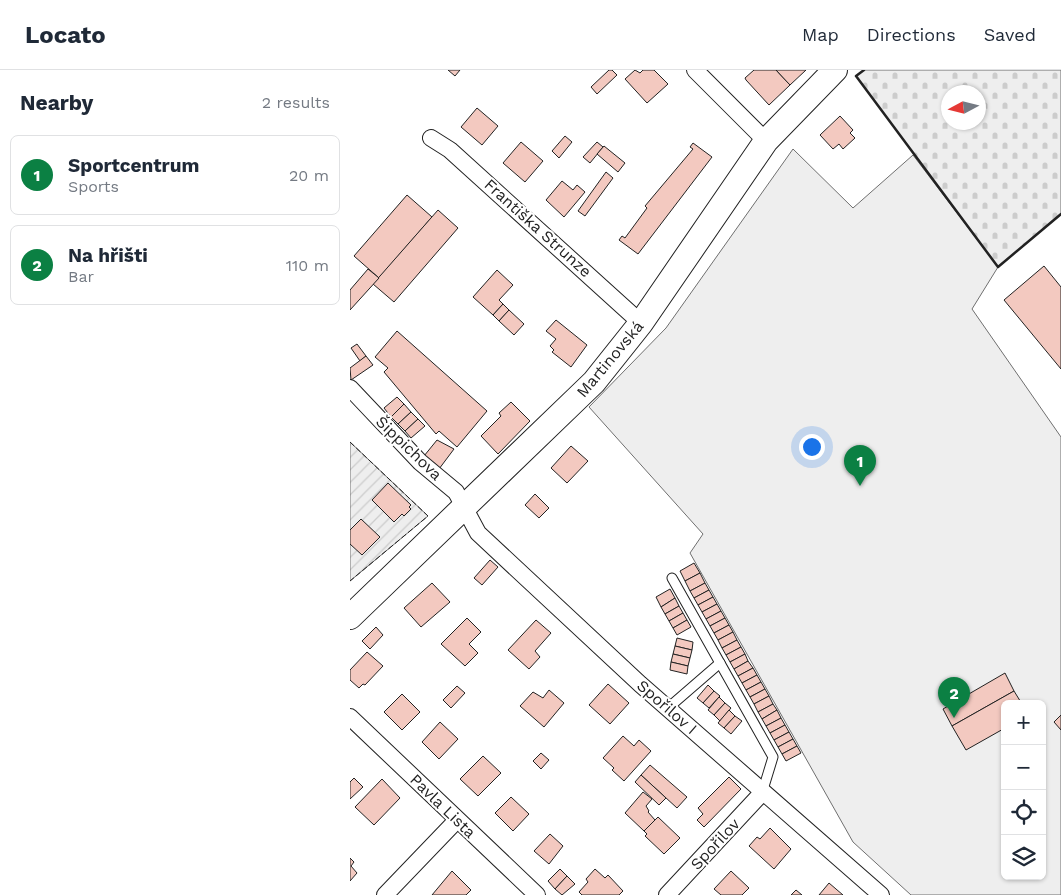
<!DOCTYPE html>
<html lang="en">
<head>
<meta charset="utf-8">
<style>
	:root { --surface:#fff; --page:#f2f2f3; --text:#1f2937; --muted:#747a83; --line:#e0e1e3; --accent:#0b8043 }
	body { margin:0; font-family:"Work Sans",sans-serif; background:var(--page); color:var(--text) }
	.controls { position:absolute; right:15px; bottom:15px; display:grid; overflow:hidden; border-radius:8px; box-shadow:0 1px 4px #0004 }
	.controls button { width:45px; height:45px; display:grid; place-items:center; padding:0; border:0; border-bottom:1px solid var(--line); background:var(--surface); color:var(--text); font:25px sans-serif }
	.compass { position:absolute; left:591px; top:15px; width:45px; height:45px; border-radius:50%; background:var(--surface); box-shadow:0 1px 4px #0004; rotate:263deg }
	.you { position:absolute; left:461px; top:376px; width:18px; height:18px; margin:-12px; border:4px solid #fff; border-radius:50%; background:#1a73e8; box-shadow:0 0 0 8px #1a73e833 }
	.badge { display:grid; place-items:center; width:32px; height:32px; border-radius:50%; background:var(--accent); color:#fff; font-size:16px; font-weight:700 }
	.pin { position:absolute; translate:-50% -41px; filter:drop-shadow(0 1px 2px #0008) }
	.pin::after { content:''; position:absolute; top:26px; width:18px; height:15px; background:inherit; clip-path:polygon(0 0,100% 0,50% 100%) }
	.list { margin:0; padding:0; list-style:none }
	h2 { display:flex; justify-content:space-between; align-items:center; height:65px; margin:0; padding:0 20px; font-size:21px }
	h2 small { font-size:16px; font-weight:400; color:var(--muted) }
	.list li { display:grid; grid-template-columns:32px 1fr auto; gap:15px; align-items:center; box-sizing:border-box; height:80px; margin:0 10px 10px; padding:0 10px; border:1px solid var(--line); border-radius:8px }
	.list b { display:block; font-size:19px; white-space:nowrap }
	.list p { margin:0; font-size:16px; white-space:nowrap; color:var(--muted) }
	.list em { font-size:16px; font-style:normal; color:var(--muted) }
	.icon { flex:none; width:28px; height:28px; fill:none; stroke:currentColor; stroke-width:2; stroke-linecap:round; stroke-linejoin:round }
	.map { position:relative; flex:none; width:711px; height:825px; overflow:hidden }
	header { display:flex; align-items:center; gap:30px; box-sizing:border-box; height:70px; padding:0 25px; background:var(--surface); border-bottom:1px solid var(--line) }
	header strong { font-size:24px }
	nav { display:flex; gap:28px; margin-inline-start:auto; font-size:18px }
	main { display:flex }
	aside { flex:1; background:var(--surface) }
	.map>svg:first-child { display:block }
</style>
</head>
<body>
<header>
<strong>Locato</strong>
<nav><a>Map</a><a>Directions</a><a>Saved</a></nav>
</header>
<main>
<aside>
<h2>Nearby<small>2 results</small></h2>
<ul class="list">
<li><span class="badge">1</span><div><b>Sportcentrum</b><p>Sports</p></div><em>20 m</em></li>
<li><span class="badge">2</span><div><b>Na hřišti</b><p>Bar</p></div><em>110 m</em></li>
</ul>
</aside>
<div class="map">
<svg width="711" height="825" viewBox="0 0 711 825">
	<defs>
		<pattern id="cemetery-stones" width="16" height="16" patternUnits="userSpaceOnUse" patternTransform="scale(1.25)"><rect width="16" height="16" fill="#eee"/><path d="M2 7V4a2 2 0 0 1 4 0v3zM10 15v-3a2 2 0 0 1 4 0v3z" fill="#ccc"/></pattern>
		<pattern id="garden-furrows" width="10" height="10" patternUnits="userSpaceOnUse" patternTransform="scale(1.25)"><rect width="10" height="10" fill="#eee"/><path d="M-1 1l2-2M0 10L10 0M9 11l2-2" fill="none" stroke="#ccc"/></pattern>
	</defs>
	<rect width="100%" height="100%" fill="#fff"/>
	<path fill="#eee" stroke="#6f6f6f" fill-rule="evenodd" d="M 443,79 L 503,138 L 563,85 L 648,197 L 622,239 L 711,367 L 711,825 L 561,825 L 503,772 L 340,483 L 353,464 L 239,337 L 316,258 ZM 655,634 L 692,634 L 692,806 L 655,806 Z"/>
	<path fill="url(#cemetery-stones)" stroke="#6f6f6f" fill-rule="evenodd" d="M 514,0 L 711,0 L 711,144 L 648,197 L 506,6 ZM 598,22 L 628,22 L 628,52 L 598,52 Z"/>
	<polygon fill="url(#garden-furrows)" stroke="#6f6f6f" points="0,372 78,446 0,511"/>
	<g fill="#f3c9c0" stroke="#222">
		<polygon points="98,0 110,0 105,6"/>
		<polygon points="259,0 262,0 267,5 247,24 241,17"/>
		<polygon points="285,0 290,3 293,0 304,0 318,14 297,33 275,9"/>
		<polygon points="404,0 426,0 440,15 419,35 396,10 395,8"/>
		<polygon points="426,0 456,0 440,15"/>
		<polygon points="127,38 148,56 132,75 111,57"/>
		<polygon points="490,46 503,60 500,63 505,68 493,79 489,74 483,79 470,65"/>
		<polygon points="215,66 222,72 209,88 202,81"/>
		<polygon points="171,72 193,91 175,112 153,93"/>
		<polygon points="247,72 253,77 240,93 233,87"/>
		<polygon points="343,73 362,87 288,184 269,170 272,166 275,168 297,138 295,136 343,79 340,77"/>
		<polygon points="254,76 275,93 268,102 247,84"/>
		<polygon points="256,102 263,108 235,146 228,141"/>
		<polygon points="212,111 223,120 227,115 235,122 214,147 196,130"/>
		<polygon points="57,125 82,147 29,208 4,186"/>
		<polygon points="88,140 108,158 44,232 23,214"/>
		<polygon points="694,196 711,217 711,299 654,230"/>
		<polygon points="18,199 29,208 0,240 0,220"/>
		<polygon points="147,200 163,215 149,230 153,234 143,245 123,227"/>
		<polygon points="153,234 159,240 149,251 143,245"/>
		<polygon points="159,240 174,254 164,265 149,251"/>
		<polygon points="206,250 237,275 221,297 202,282 204,280 200,276 206,269 196,261"/>
		<polygon points="47,261 137,341 107,377 89,361 86,364 34,302 38,298 25,287"/>
		<polygon points="7,274 16,286 10,291 1,278"/>
		<polygon points="16,286 23,295 1,310 0,298"/>
		<polygon points="47,327 54,334 41,347 34,338"/>
		<polygon points="161,332 180,351 148,384 131,366 151,346 149,343"/>
		<polygon points="54,334 61,342 48,354 41,347"/>
		<polygon points="61,342 68,349 55,361 48,354"/>
		<polygon points="68,349 75,356 61,368 55,361"/>
		<polygon points="87,370 104,379 89,399 74,386"/>
		<polygon points="221,376 238,391 217,413 201,398"/>
		<polygon points="38,413 61,435 59,437 61,439 54,446 52,444 44,452 22,430"/>
		<polygon points="185,424 199,438 189,448 175,435"/>
		<polygon points="11,449 30,467 12,485 0,474 0,460"/>
		<polygon points="140,490 148,497 132,515 124,508"/>
		<polygon points="344,493 350,503 335,511 330,501"/>
		<polygon points="350,503 355,513 340,521 335,511"/>
		<polygon points="82,513 100,532 71,557 54,538"/>
		<polygon points="355,513 359,520 344,528 340,521"/>
		<polygon points="320,519 325,528 311,537 306,527"/>
		<polygon points="359,520 363,527 348,535 344,528"/>
		<polygon points="363,527 367,534 352,542 348,535"/>
		<polygon points="325,528 329,536 315,544 311,537"/>
		<polygon points="367,534 371,541 356,549 352,542"/>
		<polygon points="329,536 333,543 319,551 315,544"/>
		<polygon points="371,541 375,548 360,556 356,549"/>
		<polygon points="333,543 337,550 323,558 319,551"/>
		<polygon points="117,548 131,562 119,574 128,583 115,596 91,574"/>
		<polygon points="375,548 379,555 364,563 360,556"/>
		<polygon points="186,550 201,563 185,581 190,587 179,599 158,580"/>
		<polygon points="337,550 341,557 327,565 323,558"/>
		<polygon points="379,555 383,562 368,570 364,563"/>
		<polygon points="26,557 33,565 20,579 12,571"/>
		<polygon points="383,562 387,570 372,578 368,570"/>
		<polygon points="327,568 343,572 342,580 325,576"/>
		<polygon points="387,570 391,577 376,585 372,578"/>
		<polygon points="325,576 342,580 340,588 323,584"/>
		<polygon points="391,577 395,584 380,592 376,585"/>
		<polygon points="17,582 33,596 15,615 13,614 9,618 0,610 0,600"/>
		<polygon points="323,584 340,588 338,596 321,592"/>
		<polygon points="395,584 398,591 384,599 380,592"/>
		<polygon points="398,591 403,598 388,606 384,599"/>
		<polygon points="321,592 338,596 337,604 320,600"/>
		<polygon points="403,598 407,605 392,613 388,606"/>
		<polygon points="655,603 664,621 602,656 593,639"/>
		<polygon points="407,605 411,612 396,620 392,613"/>
		<polygon points="411,612 415,619 400,627 396,620"/>
		<polygon points="258,614 279,633 260,654 239,635"/>
		<polygon points="358,615 364,621 353,633 347,628"/>
		<polygon points="107,616 115,623 101,638 93,630"/>
		<polygon points="415,619 419,626 404,634 400,627"/>
		<polygon points="199,620 214,633 194,657 170,636 183,622 193,628"/>
		<polygon points="364,621 370,626 359,638 353,633"/>
		<polygon points="664,621 672,634 655,634 655,658 616,680 602,656"/>
		<polygon points="52,624 70,642 52,660 34,642"/>
		<polygon points="419,626 423,634 408,642 404,634"/>
		<polygon points="369,627 375,633 364,645 358,640"/>
		<polygon points="375,633 381,638 370,651 364,645"/>
		<polygon points="423,634 427,640 412,649 408,642"/>
		<polygon points="379,640 385,646 374,658 368,653"/>
		<polygon points="427,640 431,648 416,656 412,649"/>
		<polygon points="711,645 711,660 704,652"/>
		<polygon points="385,646 392,651 381,664 374,658"/>
		<polygon points="431,648 435,655 420,663 416,656"/>
		<polygon points="90,652 108,669 89,689 72,672"/>
		<polygon points="435,655 439,662 424,670 420,663"/>
		<polygon points="439,662 443,669 428,677 424,670"/>
		<polygon points="273,666 284,676 289,670 301,681 274,711 262,700 264,698 253,688"/>
		<polygon points="443,669 447,676 432,684 428,677"/>
		<polygon points="447,676 451,683 436,691 432,684"/>
		<polygon points="191,683 199,690 191,699 183,691"/>
		<polygon points="133,686 151,703 128,726 110,709"/>
		<polygon points="300,695 337,727 327,738 291,705"/>
		<polygon points="291,705 316,728 309,735 285,712"/>
		<polygon points="379,707 391,719 354,757 347,750 353,744 348,738"/>
		<polygon points="4,708 13,717 0,729 0,712"/>
		<polygon points="32,709 50,728 24,755 5,737"/>
		<polygon points="293,722 302,729 296,736 299,741 298,742 305,750 294,761 275,743"/>
		<polygon points="161,727 179,744 163,761 145,743"/>
		<polygon points="308,747 330,768 314,784 295,766 297,764 294,761"/>
		<polygon points="420,758 441,779 424,799 399,776 407,767 410,769"/>
		<polygon points="200,764 213,776 199,794 184,781"/>
		<polygon points="0,788 4,792 1,796 7,803 0,811"/>
		<polygon points="210,799 217,806 205,819 198,811"/>
		<polygon points="245,799 255,808 258,805 273,821 269,825 232,825 229,822 238,812 236,809"/>
		<polygon points="102,801 121,820 116,825 82,825"/>
		<polygon points="381,801 399,818 392,825 371,825 364,819"/>
		<polygon points="217,806 225,814 212,825 205,819"/>
		<polygon points="479,813 493,825 469,825"/>
		<polygon points="446,820 452,825 441,825"/>
	</g>
	<g fill="none" stroke-linecap="round" stroke-linejoin="round">
		<defs>
			<g id="lane">
				<polyline points="322,508 423,687 412,723"/>
				<polyline points="318,638 370,593"/>
			</g>
			<g id="street">
				<polyline points="345,0 416,71"/>
				<polyline points="81,68 100,80 291,253"/>
				<polyline points="0,318 70,392 106,422 128,463 290,614 531,825"/>
				<polyline points="0,647 187,825"/>
				<polyline points="35,825 107,750"/>
				<polyline points="317,825 412,723"/>
			</g>
			<polyline id="secondary" points="0,547 244,312 291,253 416,71 485,0"/>
		</defs>
		<use href="#lane" stroke="#222" stroke-width="11"/>
		<use href="#street" stroke="#222" stroke-width="18"/>
		<use href="#secondary" stroke="#222" stroke-width="26"/>
		<use href="#lane" stroke="#fff" stroke-width="9"/>
		<use href="#street" stroke="#fff" stroke-width="16"/>
		<use href="#secondary" stroke="#fff" stroke-width="24"/>
		<polyline stroke="#222" stroke-width="1" stroke-dasharray="6 2.5" stroke-linecap="butt" points="0,372 78,446 0,511"/>
		<polyline stroke="#222" stroke-width="2.5" points="514,0 506,6 648,197 711,144"/>
	</g>
	<g text-anchor="middle" dominant-baseline="central" stroke-width="4" stroke-linejoin="round" paint-order="stroke">
		<g font-size="16" fill="#222" stroke="#fff">
			<text transform="translate(188 158) rotate(42)">Františka Strunze</text>
			<text transform="translate(260 289) rotate(-50)">Martinovská</text>
			<text transform="translate(59 378) rotate(44)">Šippichova</text>
			<text transform="translate(317 637) rotate(41)">Spořilov I</text>
			<text transform="translate(93 736) rotate(44)">Pavla Lista</text>
			<text transform="translate(365 774) rotate(-47)">Spořilov</text>
		</g>
	</g>
</svg>
<div class="controls">
<button>+</button>
<button>−</button>
<button><svg class="icon" aria-label="locate" viewBox="0 0 24 24"><circle cx="12" cy="12" r="6"/><path d="M12 2v4M12 18v4M2 12h4M18 12h4"/></svg></button>
<button><svg class="icon" aria-label="layers" viewBox="0 0 24 24"><path d="M12 4l9 5-9 5-9-5zM3 14l9 5 9-5"/></svg></button>
</div>
<svg class="compass" viewBox="-18 -18 36 36"><path d="M0-13l5 13h-10z" fill="#e53935"/><path d="M0 13l5-13h-10z" fill="#747a83"/></svg>
<div class="you"></div>
<div class="pin badge" style="left:510px;top:416px">1</div>
<div class="pin badge" style="left:604px;top:648px">2</div>
</div>
</main>
</body>
</html>
